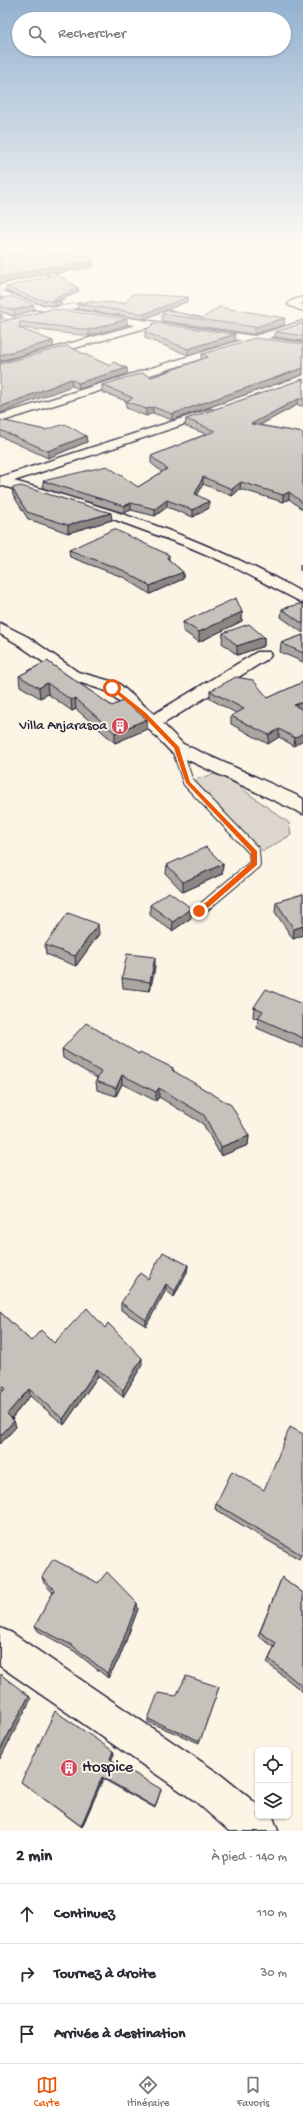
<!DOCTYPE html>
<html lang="fr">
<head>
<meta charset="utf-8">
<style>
	:root { --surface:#fff; --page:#f2f2f3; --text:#2b2b33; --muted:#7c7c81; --line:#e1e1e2; --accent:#ea580c }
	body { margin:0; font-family:"Gochi Hand",sans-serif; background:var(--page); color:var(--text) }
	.controls { position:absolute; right:12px; bottom:12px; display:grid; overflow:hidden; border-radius:6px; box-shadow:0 1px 3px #0004 }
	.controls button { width:36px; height:36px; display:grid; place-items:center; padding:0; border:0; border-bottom:1px solid var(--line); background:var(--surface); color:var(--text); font:20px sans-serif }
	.stop { position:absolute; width:12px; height:12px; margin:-9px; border:3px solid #ea580c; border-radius:50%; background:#fff }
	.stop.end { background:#ea580c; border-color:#fff; box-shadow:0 1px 4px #0008 }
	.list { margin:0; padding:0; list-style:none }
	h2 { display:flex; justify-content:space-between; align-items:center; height:52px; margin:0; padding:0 16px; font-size:17px }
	h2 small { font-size:13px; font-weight:400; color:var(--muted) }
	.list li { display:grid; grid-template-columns:26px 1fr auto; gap:12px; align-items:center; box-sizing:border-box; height:60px; padding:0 16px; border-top:1px solid var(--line) }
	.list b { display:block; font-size:15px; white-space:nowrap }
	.list em { font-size:13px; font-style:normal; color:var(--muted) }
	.icon { flex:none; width:22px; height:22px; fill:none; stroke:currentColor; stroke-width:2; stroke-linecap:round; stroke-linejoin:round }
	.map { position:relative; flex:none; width:303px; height:1831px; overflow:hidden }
	.search { position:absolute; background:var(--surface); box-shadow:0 1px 3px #0004; left:12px; right:12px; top:12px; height:44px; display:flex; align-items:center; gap:10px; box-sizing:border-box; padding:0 14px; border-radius:22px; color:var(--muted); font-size:15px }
	.sheet { height:232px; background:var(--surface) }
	nav { display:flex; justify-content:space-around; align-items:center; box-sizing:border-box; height:56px; border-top:1px solid var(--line); background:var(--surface); font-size:11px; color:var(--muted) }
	nav a { display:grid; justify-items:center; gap:2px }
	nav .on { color:var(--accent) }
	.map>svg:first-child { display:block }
</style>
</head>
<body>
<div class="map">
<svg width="303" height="1831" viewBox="0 0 303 1831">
	<rect width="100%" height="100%" fill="#fcf5e5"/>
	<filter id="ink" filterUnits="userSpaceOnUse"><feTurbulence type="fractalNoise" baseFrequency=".025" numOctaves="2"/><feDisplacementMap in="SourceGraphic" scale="8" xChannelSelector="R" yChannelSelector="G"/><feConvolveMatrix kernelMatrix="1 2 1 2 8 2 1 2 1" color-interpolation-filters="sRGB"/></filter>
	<g filter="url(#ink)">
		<polygon fill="#dcd6cc" stroke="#7f7c84" points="214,774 226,777 289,823 291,835 263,851 188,782"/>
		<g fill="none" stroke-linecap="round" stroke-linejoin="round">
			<defs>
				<g id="service-far1">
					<polyline points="53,310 92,303"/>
					<polyline points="0,314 15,320"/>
				</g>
				<polyline id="service" points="177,748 188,782 254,851 255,864 199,911"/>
				<g id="minor">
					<polygon points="45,274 49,277 48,279 0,291 0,285"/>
					<polygon points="303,297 303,303 300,304 303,305 303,311 288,305 291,301"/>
					<polygon points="150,321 153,322 153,326 0,369 0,363"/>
					<polygon points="303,321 303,327 0,422 0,415"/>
					<path d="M 211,409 L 217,412 L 215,414 L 14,481 C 114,509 212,541 303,593 L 303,603 L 226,563 L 189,547 L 113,519 L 0,485 L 0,477 Z"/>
					<polygon points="0,623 28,637 78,672 118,683 154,714 257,652 269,652 271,655 269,658 163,724 183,744 298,796 303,799 303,814 171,752 138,718 106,691 66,678 16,643 0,634"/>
					<polygon points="0,1628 12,1633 221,1775 258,1805 258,1816 273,1817 278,1831 229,1831 195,1801 0,1666"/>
				</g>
				<polygon id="tertiary" points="0,290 37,304 53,307 303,343 303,349 53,313 31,308 0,296"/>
			</defs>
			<use href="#service-far1" stroke="#22223b" stroke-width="6"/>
			<use href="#service" stroke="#22223b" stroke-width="12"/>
			<use href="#minor" stroke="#22223b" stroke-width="3"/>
			<use href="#tertiary" stroke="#22223b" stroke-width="3"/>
			<use href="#service-far1" stroke="#fcf5e5" stroke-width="4.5"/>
			<use href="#service" stroke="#fcf5e5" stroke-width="10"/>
			<use href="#minor" fill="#fcf5e5" fill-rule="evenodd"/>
			<use href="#tertiary" fill="#fcf5e5" fill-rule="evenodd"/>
		</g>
		<g fill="#aaa6a1" stroke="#22223b">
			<polygon points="15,253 93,258 94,267 55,273"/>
			<polygon points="6,287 78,288 78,292 59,301 61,301 61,305 55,306 37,303 7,291"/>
			<polygon points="188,297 188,301 167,310 203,318 285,318 284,325 254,334 162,321 162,314 167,310 144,319 78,309 77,304 125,303"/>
			<polygon points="0,299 34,310 14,316 0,311"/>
			<polygon points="52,309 127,325 89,336 21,328 20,329 53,341 53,347 0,361 0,322"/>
			<polygon points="303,323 303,341 275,337 275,332"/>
			<polygon points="145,332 235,341 188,355 145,338"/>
			<polygon points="303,344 303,375 172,420 153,413 146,416 126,408 126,401 102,392 102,385 152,377 201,359 202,354"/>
			<polygon points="0,364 110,366 127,368 127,374 79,389 72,386"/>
			<polygon points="303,379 303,406 297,405 260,425 303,433 303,510 289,499 283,502 240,489 232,496 203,484 197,495 209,508 193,517 167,507 155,516 131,510 124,513 43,488 43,481 138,487 162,472 151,463 151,456 206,434 185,426 186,419"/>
			<polygon points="0,420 45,430 86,436 87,442 48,458 0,436"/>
			<polygon points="12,488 112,520 68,533 28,519 13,495"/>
			<polygon points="69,550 169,555 169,560 183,572 183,579 150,594 125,578 70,557"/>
			<polygon points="303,564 303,572 300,570 300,565"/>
			<polygon points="303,603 303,633 281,617 282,609"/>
			<polygon points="242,612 242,621 199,642 183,631 183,622"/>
			<polygon points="223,633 264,637 264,646 237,655 222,643"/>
			<polygon points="303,635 303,662 280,652 281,643"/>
			<polygon points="47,661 112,706 147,719 147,729 115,743 76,709 72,711 48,694 40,698 20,686 19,676"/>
			<polygon points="303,682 303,709 302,710 294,746 279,737 268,744 231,724 231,716 236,713 210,699 210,691 268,698"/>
			<polygon points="223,864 222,874 183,892 166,874 167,865"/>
			<polygon points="303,894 303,935 293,939 275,912 276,902"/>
			<polygon points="150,905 191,918 172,931 150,915"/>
			<polygon points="99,934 76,966 46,954 45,945"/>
			<polygon points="155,967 150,991 123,988 122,978"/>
			<polygon points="303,1003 303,1048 257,1028 258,1019 253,1017 254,1007 302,1004"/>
			<polygon points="62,1049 139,1054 173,1068 173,1070 249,1136 248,1145 221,1156 203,1124 159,1097 156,1101 122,1084 116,1096 97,1090 96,1081 97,1078 63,1058"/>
			<polygon points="188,1265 187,1272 174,1297 166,1290 146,1326 121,1310 121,1303 148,1279"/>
			<polygon points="0,1312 31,1341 54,1343 105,1328 142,1365 123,1397 98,1376 64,1425 30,1396 12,1418 14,1421 16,1427 0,1444 0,1394 3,1391 0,1388"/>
			<polygon points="216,1504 303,1551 299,1559 215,1509"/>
			<polygon points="42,1577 138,1609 119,1659 108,1678 74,1651 38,1631 35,1626 53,1593 44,1583"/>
			<polygon points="282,1577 303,1593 303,1692 267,1663 274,1647 258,1636"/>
			<polygon points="219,1687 199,1743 148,1722 148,1719 176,1696"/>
			<polygon points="113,1751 114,1754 111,1760 161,1790 155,1808 103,1779 82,1827 21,1782"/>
		</g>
		<g fill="#8b8783" stroke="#22223b">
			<polygon points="93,261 94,267 55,273 55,268"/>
			<polygon points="51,266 52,272 0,284 0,278"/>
			<polygon points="78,288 78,292 58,301 61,301 61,305 55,306 55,302 52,300"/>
			<polygon points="188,297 188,301 144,319 144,314"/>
			<polygon points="34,305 34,310 14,316 14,310"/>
			<polygon points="2,313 2,319 0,320 0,314"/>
			<polygon points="285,318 284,325 254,334 255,327"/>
			<polygon points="127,319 127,325 89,336 89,330"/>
			<polygon points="235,334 235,341 188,355 188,349"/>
			<polygon points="53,341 53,347 0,361 0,355"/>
			<polygon points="127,368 127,374 79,389 78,383"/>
			<polygon points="303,368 302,375 172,420 172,414"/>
			<polygon points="71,379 72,386 0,413 0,407"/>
			<polygon points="298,399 297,405 250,430 251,424"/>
			<polygon points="153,407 153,413 146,416 146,409"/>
			<polygon points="86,436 87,442 48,458 48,451"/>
			<polygon points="203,477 203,484 195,500 195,494"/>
			<polygon points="241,482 240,489 232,496 232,489"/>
			<polygon points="289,492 289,499 283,502 283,495"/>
			<polygon points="167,500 167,507 155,516 155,509"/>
			<polygon points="209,501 209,508 193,517 193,510"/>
			<polygon points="131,503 131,510 124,513 124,506"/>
			<polygon points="111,513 112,520 68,533 68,525"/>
			<polygon points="183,572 183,579 150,594 150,586"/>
			<polygon points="242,612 242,621 199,642 199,632"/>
			<polygon points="264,637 264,646 237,655 237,646"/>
			<polygon points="47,683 48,694 40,698 39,688"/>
			<polygon points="75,698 76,709 72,711 71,700"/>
			<polygon points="303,702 303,709 293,713 294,705"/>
			<polygon points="147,719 147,729 115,743 115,733"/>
			<polygon points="279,729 279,737 268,744 269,735"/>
			<polygon points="303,733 303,740 294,746 295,738"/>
			<polygon points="223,864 222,874 183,892 183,882"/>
			<polygon points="191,908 191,918 172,931 173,922"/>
			<polygon points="98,924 99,934 76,966 75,956"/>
			<polygon points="303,926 303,935 293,939 294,929"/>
			<polygon points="155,957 155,967 150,991 150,982"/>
			<polygon points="122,1075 122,1084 116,1096 116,1088"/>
			<polygon points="159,1088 159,1097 156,1101 156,1092"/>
			<polygon points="249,1136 248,1145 221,1156 221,1147"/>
			<polygon points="188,1265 187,1272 174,1297 175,1291"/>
			<polygon points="166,1284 166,1290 146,1326 146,1320"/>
			<polygon points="142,1358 142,1365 123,1397 123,1390"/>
			<polygon points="97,1369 98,1376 64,1425 63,1419"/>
			<polygon points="29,1389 30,1396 9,1421 7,1414"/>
			<polygon points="14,1421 16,1427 0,1444 0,1436"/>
			<polygon points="137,1603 138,1609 119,1659 108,1678 107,1673"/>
			<polygon points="29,1696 31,1699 0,1759 0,1750"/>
			<polygon points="113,1751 114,1754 111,1761 110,1759"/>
			<polygon points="102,1777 103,1779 82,1827 81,1826"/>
		</g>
		<g fill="#c6c1bb" stroke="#22223b">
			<polygon points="0,249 15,253 28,249 93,258 93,261 55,268 51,266 0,278"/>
			<polygon points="57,274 78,288 52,300 61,301 55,302 37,299 6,287"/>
			<polygon points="133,294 188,297 144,314 77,304 91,302 125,303"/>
			<polygon points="11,296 34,305 14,310 0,306 0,299"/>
			<polygon points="219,307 285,318 255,327 162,314 167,310 203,318"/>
			<polygon points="52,309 127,319 89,330 20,322 19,328 53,341 0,355 0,322"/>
			<polygon points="154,323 235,334 188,349 145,332"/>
			<polygon points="303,323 303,336 275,332"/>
			<polygon points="255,338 303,344 303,368 172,414 153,407 146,409 126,401 133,398 102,385 142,373 152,377 208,357 202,354"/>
			<polygon points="67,346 110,366 113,362 127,368 78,383 71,379 0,407 0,364"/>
			<polygon points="303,379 303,399 298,399 251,424 303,433 303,503 289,492 283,495 241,482 232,489 203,477 195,494 209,501 193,510 167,500 155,509 131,503 124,506 43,481 107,466 138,487 167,469 151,456 215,431 186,419"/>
			<polygon points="0,420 45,430 65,424 86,436 48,451 0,430"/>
			<polygon points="21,486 111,513 68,525 27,512 12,488"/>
			<polygon points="114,529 169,555 167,558 183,572 150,586 125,571 69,550"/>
			<polygon points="236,598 242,612 199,632 183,622"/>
			<polygon points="303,603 303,624 282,609"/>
			<polygon points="249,624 264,637 237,646 223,633"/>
			<polygon points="303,635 303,653 281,643"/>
			<polygon points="47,661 112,706 123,701 147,719 115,733 75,698 71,700 47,683 39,688 19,676"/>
			<polygon points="236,677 253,680 268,698 303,682 303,702 294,705 303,710 303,733 295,738 279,729 269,735 231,716 244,709 210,691"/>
			<polygon points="206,847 223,864 183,882 167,865"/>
			<polygon points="169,892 191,908 173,922 150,905"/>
			<polygon points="303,894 303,926 294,929 276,902"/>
			<polygon points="68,913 98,924 75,956 45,945"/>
			<polygon points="127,954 155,957 150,982 122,978"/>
			<polygon points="266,989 302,1004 303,1003 303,1038 258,1018 263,1011 254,1007"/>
			<polygon points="86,1023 139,1054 140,1052 173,1068 172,1070 231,1105 249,1136 221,1147 204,1115 159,1088 156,1092 122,1075 116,1088 96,1081 101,1072 62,1049"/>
			<polygon points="163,1252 188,1265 175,1291 166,1284 146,1320 121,1303 140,1273 148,1279"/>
			<polygon points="87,1308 105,1328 108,1323 142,1358 123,1390 97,1369 63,1419 29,1389 7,1414 14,1421 0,1436 0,1394 5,1389 0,1384 0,1312 31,1341 41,1330 54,1343"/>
			<polygon points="290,1427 303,1434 303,1551 302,1555 216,1504 232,1471 264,1490"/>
			<polygon points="53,1559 98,1583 107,1572 137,1603 118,1654 107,1673 73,1646 35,1626 54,1590 42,1577"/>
			<polygon points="282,1577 303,1593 303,1687 269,1659 276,1643 260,1632"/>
			<polygon points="0,1674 29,1696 0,1750"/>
			<polygon points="186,1676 219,1687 200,1741 148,1719 158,1693 176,1696"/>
			<polygon points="55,1711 113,1751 110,1759 161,1789 155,1807 102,1777 81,1826 21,1782"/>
		</g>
	</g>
	<linearGradient id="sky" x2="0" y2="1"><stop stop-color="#92b1d0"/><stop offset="0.49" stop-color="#fefaf3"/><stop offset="1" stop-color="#fefaf3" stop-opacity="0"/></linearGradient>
	<rect width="303" height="498" fill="url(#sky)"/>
	<polygon fill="#ea580c" points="112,686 146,713 179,747 190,782 257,851 257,865 202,913 196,911 251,863 251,852 186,783 174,748 142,715 111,689"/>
	<defs>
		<symbol id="building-disc" viewBox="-11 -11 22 22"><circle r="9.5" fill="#d1495b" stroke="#fcf5e5"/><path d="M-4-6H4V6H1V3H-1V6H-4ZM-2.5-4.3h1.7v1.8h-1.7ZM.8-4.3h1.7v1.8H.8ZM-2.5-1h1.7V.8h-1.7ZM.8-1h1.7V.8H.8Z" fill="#fff"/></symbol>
	</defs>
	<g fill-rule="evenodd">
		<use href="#building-disc" x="110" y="716" width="20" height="20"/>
		<use href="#building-disc" x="59" y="1758" width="20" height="20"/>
	</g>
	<g text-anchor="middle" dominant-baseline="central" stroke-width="4" stroke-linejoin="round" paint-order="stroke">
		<g font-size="14" fill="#22223b" stroke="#fcf5e5" text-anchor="end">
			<text x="107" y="726">Villa Anjarasoa</text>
		</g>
		<g font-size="17" fill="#22223b" stroke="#fcf5e5" text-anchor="start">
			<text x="82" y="1768">Hospice</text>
		</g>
	</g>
</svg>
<div class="controls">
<button><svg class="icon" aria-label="locate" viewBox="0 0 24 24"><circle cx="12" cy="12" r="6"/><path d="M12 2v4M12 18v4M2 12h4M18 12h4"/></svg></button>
<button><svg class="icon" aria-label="layers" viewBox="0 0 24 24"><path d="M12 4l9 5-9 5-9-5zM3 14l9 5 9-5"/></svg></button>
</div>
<div class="stop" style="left:112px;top:688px"></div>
<div class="stop end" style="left:199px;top:911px"></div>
<div class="search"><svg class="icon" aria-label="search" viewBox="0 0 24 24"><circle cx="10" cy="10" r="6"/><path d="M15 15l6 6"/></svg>Rechercher</div>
</div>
<section class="sheet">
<h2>2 min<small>À pied · 140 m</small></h2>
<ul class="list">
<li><svg class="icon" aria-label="ahead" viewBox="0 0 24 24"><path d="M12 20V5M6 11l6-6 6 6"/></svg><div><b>Continuez</b></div><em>110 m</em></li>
<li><svg class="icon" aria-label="right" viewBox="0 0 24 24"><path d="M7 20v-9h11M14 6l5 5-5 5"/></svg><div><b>Tournez à droite</b></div><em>30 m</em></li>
<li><svg class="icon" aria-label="arrive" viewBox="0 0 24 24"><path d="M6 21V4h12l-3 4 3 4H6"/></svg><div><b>Arrivée à destination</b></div></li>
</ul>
</section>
<nav>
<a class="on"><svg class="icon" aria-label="map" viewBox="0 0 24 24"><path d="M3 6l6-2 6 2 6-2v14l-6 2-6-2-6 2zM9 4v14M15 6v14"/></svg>Carte</a>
<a><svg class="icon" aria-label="directions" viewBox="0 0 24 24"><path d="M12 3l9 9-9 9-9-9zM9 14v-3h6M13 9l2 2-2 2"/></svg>Itinéraire</a>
<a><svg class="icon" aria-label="saved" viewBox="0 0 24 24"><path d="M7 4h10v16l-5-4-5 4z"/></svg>Favoris</a>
</nav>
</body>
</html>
